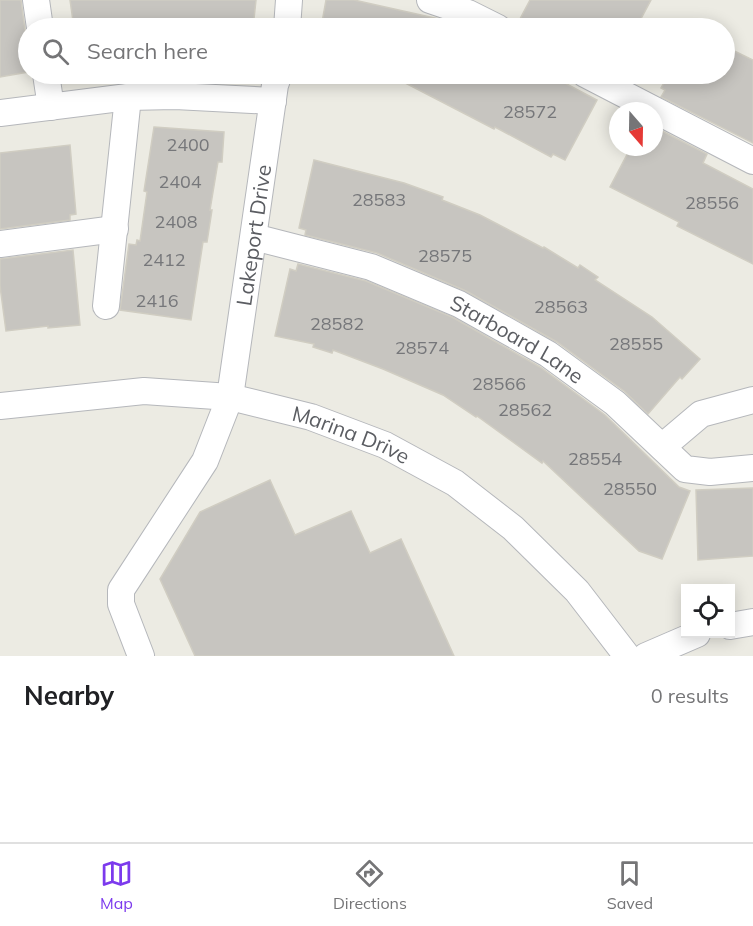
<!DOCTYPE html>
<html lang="en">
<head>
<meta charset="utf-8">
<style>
	:root { --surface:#fff; --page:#f2f2f2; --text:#202124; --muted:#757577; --line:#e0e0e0; --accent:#7c3aed }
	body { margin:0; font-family:Mulish,sans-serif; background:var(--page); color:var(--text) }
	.controls { position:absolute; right:18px; bottom:18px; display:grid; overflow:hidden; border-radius:0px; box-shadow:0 3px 15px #0003 }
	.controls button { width:54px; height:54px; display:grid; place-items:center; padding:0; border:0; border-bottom:2px solid var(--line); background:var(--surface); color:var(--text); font:30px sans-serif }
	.compass { position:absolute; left:609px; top:102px; width:54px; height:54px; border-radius:50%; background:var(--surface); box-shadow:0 3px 15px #0003; rotate:160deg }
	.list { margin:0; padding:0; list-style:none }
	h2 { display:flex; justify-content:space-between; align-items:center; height:78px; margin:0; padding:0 24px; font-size:26px }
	h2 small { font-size:20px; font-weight:400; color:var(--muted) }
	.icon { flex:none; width:33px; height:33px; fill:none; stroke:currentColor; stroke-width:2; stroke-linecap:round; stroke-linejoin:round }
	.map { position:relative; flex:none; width:753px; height:656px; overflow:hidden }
	.search { position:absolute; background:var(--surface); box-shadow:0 3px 15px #0003; left:18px; right:18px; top:18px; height:66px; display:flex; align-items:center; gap:15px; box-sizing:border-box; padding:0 21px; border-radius:33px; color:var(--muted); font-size:22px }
	.sheet { height:186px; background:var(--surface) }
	nav { display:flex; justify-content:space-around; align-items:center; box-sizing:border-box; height:84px; border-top:2px solid var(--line); background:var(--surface); font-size:16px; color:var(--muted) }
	nav a { display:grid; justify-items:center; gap:3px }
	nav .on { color:var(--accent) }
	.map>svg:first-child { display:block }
</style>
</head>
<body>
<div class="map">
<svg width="753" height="656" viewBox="0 0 753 656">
	<rect width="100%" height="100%" fill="#ecebe3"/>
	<g fill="#c7c5c0" stroke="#d0cdc2" stroke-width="1.5">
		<polygon points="0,0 21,0 25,30 28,38 28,72 0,77"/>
		<polygon points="70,0 256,0 253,28 74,28"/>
		<polygon points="326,0 354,0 439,19 442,20 441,28 321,28"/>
		<polygon points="530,0 651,0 636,28 538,28 520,19"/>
		<polygon points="724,46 753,60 753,143 661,97 665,90 661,88 669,74 724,74"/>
		<polygon points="388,74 548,74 597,100 565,160 553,154 551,157 495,127 494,129"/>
		<polygon points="154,127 224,132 222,162 218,162 210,210 212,210 207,242 203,242 191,320 120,310 129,244 136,245 137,240 140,241 147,192 144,191"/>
		<polygon points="654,127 707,154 703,163 753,189 753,264 677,226 679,222 610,187 631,147 654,147"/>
		<polygon points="70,145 76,214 70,215 70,220 0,229 0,153"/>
		<polygon points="314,160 404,183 443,197 442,200 480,215 543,248 544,247 578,268 580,265 598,277 595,280 652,317 700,359 682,379 680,377 648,414 624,391 557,342 466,291 377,253 305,235 306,230 299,228"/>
		<polygon points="73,250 80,325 48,328 48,326 6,331 0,286 0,259"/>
		<polygon points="298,264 366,281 452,317 540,367 605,415 679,487 690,491 662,559 639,551 543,461 542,463 477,416 476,417 443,395 383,369 333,350 332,353 313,347 314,344 275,336 290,269 296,271"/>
		<polygon points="270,480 295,535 351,511 370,553 401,539 454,656 195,656 160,579 200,512"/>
		<polygon points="753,488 753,556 698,560 696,490"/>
	</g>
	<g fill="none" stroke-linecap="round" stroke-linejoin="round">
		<defs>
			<g id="minor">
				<polyline points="36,0 40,28"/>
				<polyline points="430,0 468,13 498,28"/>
				<polyline points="287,28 289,0"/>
				<polyline points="46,74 51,107"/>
				<polyline points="585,74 753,161"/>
				<polyline points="0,113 128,97 175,96 273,101"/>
				<path id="s1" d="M 254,237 L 371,267 L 459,304 L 548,354 L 615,403 L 685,469 L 710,472 L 753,468"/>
				<polyline points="0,244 115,229"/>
				<polyline points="106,306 128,97"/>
				<path id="s2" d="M 0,406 L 144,391 L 230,397 L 311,417 L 385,445 L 455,483 L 513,528 L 577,591 L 627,656"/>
				<polyline points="662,447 701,414 753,400"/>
				<polyline points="730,626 753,622"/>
				<path id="s3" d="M 141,656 L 121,604 L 121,590 L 205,461 L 230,397 L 275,85 L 279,74"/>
				<polyline points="646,656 697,634"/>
			</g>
		</defs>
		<use href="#minor" stroke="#b5b7bb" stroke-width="28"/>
		<use href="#minor" stroke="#fff" stroke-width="26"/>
	</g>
	<g text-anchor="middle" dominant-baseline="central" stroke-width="4.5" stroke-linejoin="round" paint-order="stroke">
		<g font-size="18" fill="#76777a">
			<text x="530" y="111">28572</text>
			<text x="188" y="144">2400</text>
			<text x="180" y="181">2404</text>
			<text x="379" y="199">28583</text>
			<text x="712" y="202">28556</text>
			<text x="176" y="221">2408</text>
			<text x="445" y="255">28575</text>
			<text x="164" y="259">2412</text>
			<text x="157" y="300">2416</text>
			<text x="561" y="306">28563</text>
			<text x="337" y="323">28582</text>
			<text x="636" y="343">28555</text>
			<text x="422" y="347">28574</text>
			<text x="499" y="383">28566</text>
			<text x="525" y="409">28562</text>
			<text x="595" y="458">28554</text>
			<text x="630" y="488">28550</text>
		</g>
		<g font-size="21" fill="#5b5d62" stroke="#fff">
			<text stroke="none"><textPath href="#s3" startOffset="456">Lakeport Drive</textPath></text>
			<text stroke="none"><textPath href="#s1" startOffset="284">Starboard Lane</textPath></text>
			<text stroke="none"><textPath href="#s2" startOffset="358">Marina Drive</textPath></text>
		</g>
	</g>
</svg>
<div class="controls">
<button><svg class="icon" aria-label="locate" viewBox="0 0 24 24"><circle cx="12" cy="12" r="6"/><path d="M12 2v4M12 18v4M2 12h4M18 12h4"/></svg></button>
</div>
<svg class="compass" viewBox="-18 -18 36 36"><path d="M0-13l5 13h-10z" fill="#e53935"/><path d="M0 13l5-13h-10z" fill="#757577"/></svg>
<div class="search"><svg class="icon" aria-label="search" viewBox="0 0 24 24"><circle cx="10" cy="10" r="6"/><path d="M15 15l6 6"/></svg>Search here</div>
</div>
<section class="sheet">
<h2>Nearby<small>0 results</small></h2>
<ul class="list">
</ul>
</section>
<nav>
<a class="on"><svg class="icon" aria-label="map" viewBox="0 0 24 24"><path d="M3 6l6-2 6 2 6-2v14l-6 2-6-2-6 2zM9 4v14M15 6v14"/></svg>Map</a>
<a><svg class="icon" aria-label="directions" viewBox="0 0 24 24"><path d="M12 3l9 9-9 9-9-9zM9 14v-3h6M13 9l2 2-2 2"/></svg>Directions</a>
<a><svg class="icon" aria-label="saved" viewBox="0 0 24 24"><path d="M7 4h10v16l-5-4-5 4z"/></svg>Saved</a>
</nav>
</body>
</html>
